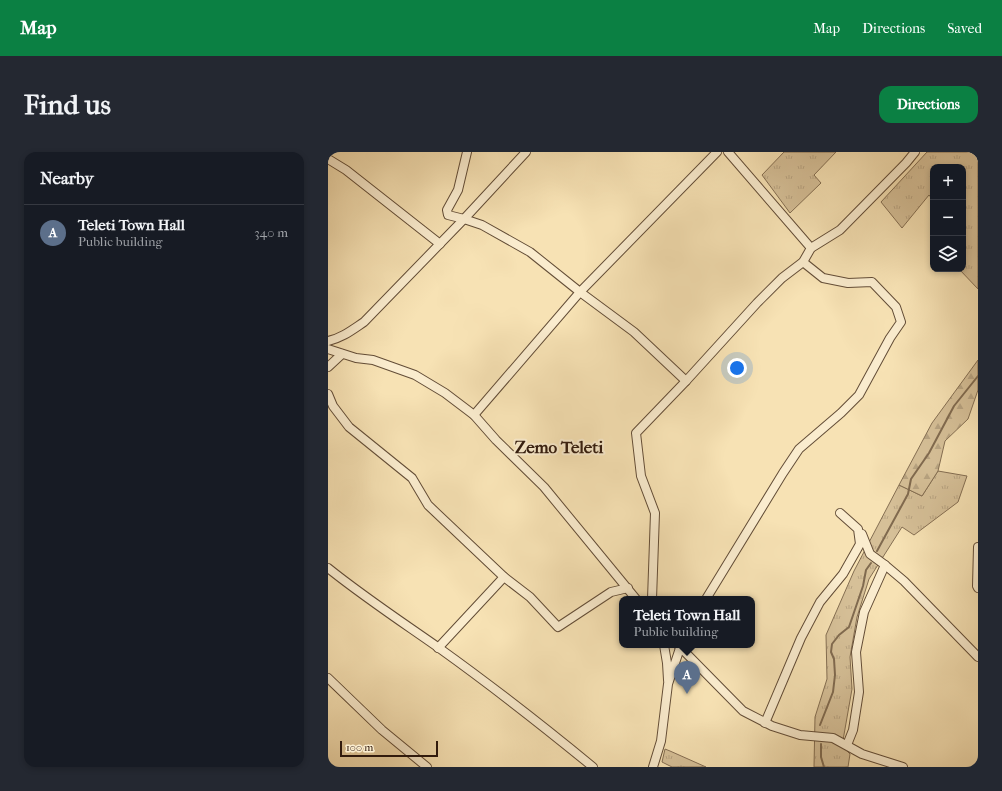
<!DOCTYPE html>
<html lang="en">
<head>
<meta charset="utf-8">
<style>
	:root { --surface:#171b24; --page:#242831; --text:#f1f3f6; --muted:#9ea1a6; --line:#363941; --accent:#0b8043 }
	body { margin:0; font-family:"IM FELL French Canon",serif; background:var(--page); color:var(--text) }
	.controls { position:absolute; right:12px; top:12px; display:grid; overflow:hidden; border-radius:8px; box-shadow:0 2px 6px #0003 }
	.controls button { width:36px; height:36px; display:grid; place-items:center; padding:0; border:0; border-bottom:1px solid var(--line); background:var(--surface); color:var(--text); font:20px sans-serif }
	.scale { position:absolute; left:12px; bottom:10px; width:98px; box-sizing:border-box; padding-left:4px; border:2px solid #321b0d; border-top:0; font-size:11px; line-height:14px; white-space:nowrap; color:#321b0d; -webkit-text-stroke:3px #faecce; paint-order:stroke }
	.you { position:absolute; left:409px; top:216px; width:14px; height:14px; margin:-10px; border:3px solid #fff; border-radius:50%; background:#1a73e8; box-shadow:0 0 0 6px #1a73e833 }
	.badge { display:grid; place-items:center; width:26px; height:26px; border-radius:50%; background:var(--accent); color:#fff; font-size:13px; font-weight:700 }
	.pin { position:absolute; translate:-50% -33px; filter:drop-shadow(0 1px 2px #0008) }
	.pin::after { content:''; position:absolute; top:21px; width:14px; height:12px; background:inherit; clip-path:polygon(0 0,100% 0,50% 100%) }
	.popup { position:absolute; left:291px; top:444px; width:136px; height:52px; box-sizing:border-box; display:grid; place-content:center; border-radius:8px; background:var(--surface); filter:drop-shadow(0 1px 3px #0005); font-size:13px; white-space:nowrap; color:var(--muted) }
	.popup b { font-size:15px; color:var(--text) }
	.popup::after { content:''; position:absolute; left:50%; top:100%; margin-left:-8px; border:8px solid transparent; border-top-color:var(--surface) }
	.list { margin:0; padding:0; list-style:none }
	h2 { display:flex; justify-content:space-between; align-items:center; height:52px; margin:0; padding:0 16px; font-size:17px }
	h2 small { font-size:13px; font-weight:400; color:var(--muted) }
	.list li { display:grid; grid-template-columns:26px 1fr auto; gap:12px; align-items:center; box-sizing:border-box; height:56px; padding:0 16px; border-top:1px solid var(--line) }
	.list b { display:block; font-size:15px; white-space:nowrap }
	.list p { margin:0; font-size:13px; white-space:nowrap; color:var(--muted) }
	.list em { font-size:13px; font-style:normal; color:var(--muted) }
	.icon { flex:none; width:22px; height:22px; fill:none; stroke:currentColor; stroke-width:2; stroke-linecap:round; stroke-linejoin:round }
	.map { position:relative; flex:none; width:650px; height:615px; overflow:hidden; border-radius:12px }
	header { display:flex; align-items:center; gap:24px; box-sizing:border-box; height:56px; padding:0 20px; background:var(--accent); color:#fff }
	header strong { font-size:19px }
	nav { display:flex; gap:22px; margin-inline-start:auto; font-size:14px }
	.intro { display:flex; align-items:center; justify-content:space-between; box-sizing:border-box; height:96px; padding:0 24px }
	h1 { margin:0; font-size:28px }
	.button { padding:10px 18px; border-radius:12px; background:var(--accent); color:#fff; font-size:14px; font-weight:700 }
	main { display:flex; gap:24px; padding:0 24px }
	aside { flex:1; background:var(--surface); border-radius:12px; box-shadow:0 2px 6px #0003 }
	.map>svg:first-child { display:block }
</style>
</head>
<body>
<header>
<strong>Map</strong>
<nav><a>Map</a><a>Directions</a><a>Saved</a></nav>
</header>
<div class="intro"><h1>Find us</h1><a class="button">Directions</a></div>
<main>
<aside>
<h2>Nearby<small></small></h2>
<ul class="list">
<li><span class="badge" style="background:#5c6f8a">A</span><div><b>Teleti Town Hall</b><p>Public building</p></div><em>340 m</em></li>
</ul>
</aside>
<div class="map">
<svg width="650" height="615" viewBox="0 0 650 615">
	<defs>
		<pattern id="grass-tufts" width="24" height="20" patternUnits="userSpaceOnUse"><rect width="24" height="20" fill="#d6c098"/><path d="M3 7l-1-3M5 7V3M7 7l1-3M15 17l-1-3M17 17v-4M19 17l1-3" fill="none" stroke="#b8a482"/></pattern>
		<pattern id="forest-firs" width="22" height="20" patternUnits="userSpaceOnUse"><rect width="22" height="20" fill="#d6c098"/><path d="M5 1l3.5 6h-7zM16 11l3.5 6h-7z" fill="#b8a482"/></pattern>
	</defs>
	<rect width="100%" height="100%" fill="#f7e2b4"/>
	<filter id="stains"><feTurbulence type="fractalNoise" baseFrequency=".005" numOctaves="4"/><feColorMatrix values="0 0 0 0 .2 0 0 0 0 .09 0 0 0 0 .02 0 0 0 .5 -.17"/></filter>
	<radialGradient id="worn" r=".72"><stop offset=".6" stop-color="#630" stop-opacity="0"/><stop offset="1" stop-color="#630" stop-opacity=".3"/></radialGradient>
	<g fill="url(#grass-tufts)" stroke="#846e52">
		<polygon points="456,0 508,0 486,23 493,31 462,61 434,23"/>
		<polygon points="599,0 650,0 650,137 631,117 635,117 635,15 605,15 605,48 601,43 574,76 553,50"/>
		<polygon points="610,319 639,324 630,350 586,383 574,375 541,427 529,465 522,505 524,537 514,594 522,602 520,615 486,615 487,565 499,527 498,483 526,419 571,333 594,344"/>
		<polygon points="337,597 342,599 378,615 344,615 334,610"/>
	</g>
	<polygon fill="url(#forest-firs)" stroke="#846e52" points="650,208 650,238 640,267 617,289 610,319 594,344 571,333 604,271"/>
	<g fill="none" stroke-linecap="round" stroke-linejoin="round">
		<g stroke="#806a4f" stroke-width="2">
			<polyline points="549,399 580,342 583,327 601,301 626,254 650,224"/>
			<polyline points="492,573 505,540 507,523 506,507 503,500 504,492 511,483 521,475 535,434 538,418 543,411"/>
			<polyline points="493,592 493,605 496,615"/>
		</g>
		<defs>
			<g id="minor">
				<polyline points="139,0 130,38 119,58 120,63 136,67 154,73 202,100 252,140 306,180 358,229"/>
				<polyline points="400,0 483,96"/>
				<polyline points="0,7 18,18 112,92"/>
				<path d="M 0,189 C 14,186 24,178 36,170 L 136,67 L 198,0"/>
				<polyline points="0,197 28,206 45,208 87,223 117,241 146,263 168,288 216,335 308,447"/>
				<polyline points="0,215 14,202"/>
				<polyline points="0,242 5,254 21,275 84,326 100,353 176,425 202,445 230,475 283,440 300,436"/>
				<polyline points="146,263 252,140 389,0"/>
				<polyline points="534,382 542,402 557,413 576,429 650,505"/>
				<polyline points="650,395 649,434 650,436"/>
				<path d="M 0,416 C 36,445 74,470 111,496 C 164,534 215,574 265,615"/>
				<polyline points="324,447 327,361 313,324 308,281 358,229 429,151 454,126 475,110 483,96 512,78 578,11 587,0"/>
				<polyline points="378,447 455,321 471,297 513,261 531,243 562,186 573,170 568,155 544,130 520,131 495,126 475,110"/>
				<polyline points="336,493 339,511 340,528"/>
				<polyline points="350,493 415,559 444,574 472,583 505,586 534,602 575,615"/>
				<polyline points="110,496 176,425"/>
				<polyline points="0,526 54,578 99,615"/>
				<polyline points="437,571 473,486 492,450 515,422 532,392 530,377 512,361"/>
				<polyline points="519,593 525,578 531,540 528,500 536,460 557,413"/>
				<polyline points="325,615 333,589 340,532 353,493"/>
			</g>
		</defs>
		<use href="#minor" stroke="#634d37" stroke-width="10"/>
		<use href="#minor" stroke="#faecce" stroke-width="8"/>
	</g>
	<g text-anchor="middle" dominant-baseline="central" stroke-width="4" stroke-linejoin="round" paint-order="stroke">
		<g font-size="17" font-weight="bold" fill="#321b0d" stroke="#faecce">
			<text x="231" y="295">Zemo Teleti</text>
		</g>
	</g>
	<rect width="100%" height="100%" filter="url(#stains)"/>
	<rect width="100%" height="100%" fill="url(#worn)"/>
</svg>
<div class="controls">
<button>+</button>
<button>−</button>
<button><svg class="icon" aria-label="layers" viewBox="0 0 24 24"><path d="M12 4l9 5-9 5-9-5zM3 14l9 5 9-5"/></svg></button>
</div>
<div class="scale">100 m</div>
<div class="you"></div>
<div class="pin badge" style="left:359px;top:542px;background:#5c6f8a">A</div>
<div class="popup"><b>Teleti Town Hall</b>Public building</div>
</div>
</main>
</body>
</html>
